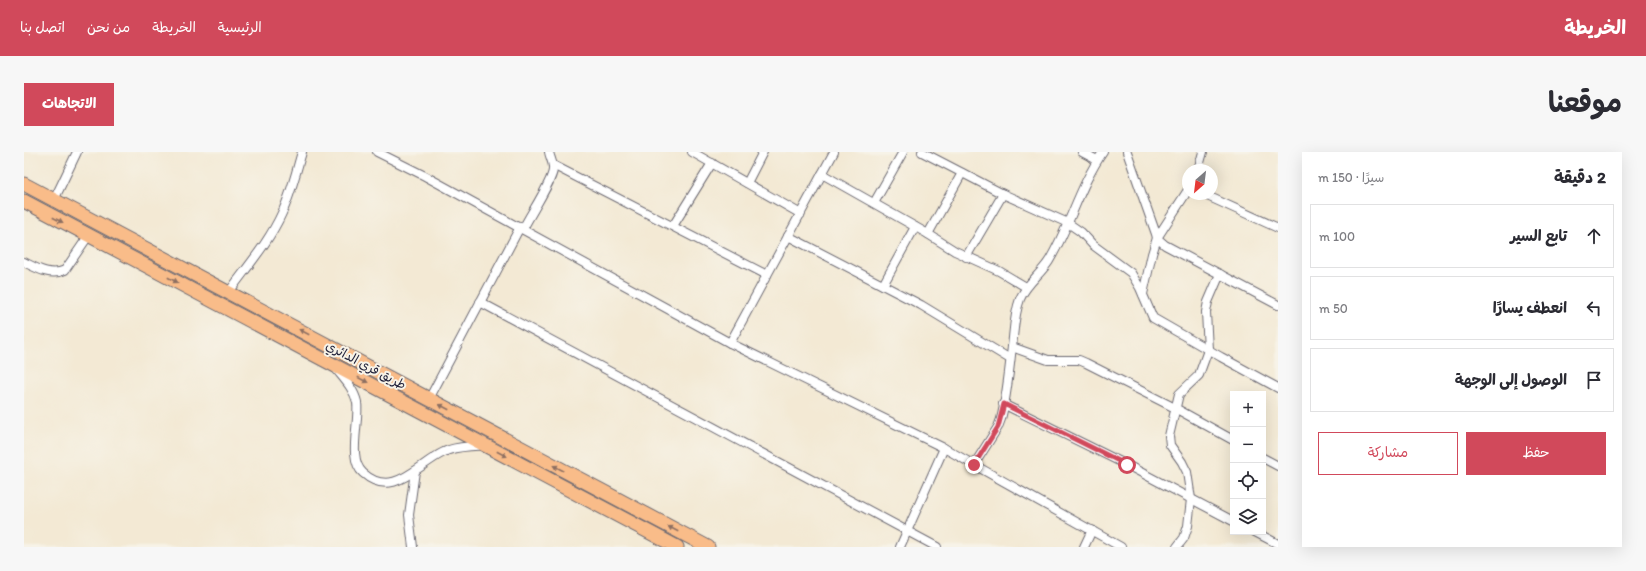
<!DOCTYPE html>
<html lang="ar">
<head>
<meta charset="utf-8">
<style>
	:root { --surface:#fff; --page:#f7f7f7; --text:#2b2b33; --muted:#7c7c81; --line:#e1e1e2; --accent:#d1495b }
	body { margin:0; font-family:Itim,"Playpen Sans Arabic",sans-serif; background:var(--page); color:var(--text); direction:rtl }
	.controls { position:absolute; right:12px; bottom:12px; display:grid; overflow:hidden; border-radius:0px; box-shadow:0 4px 16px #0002 }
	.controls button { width:36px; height:36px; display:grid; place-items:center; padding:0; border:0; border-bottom:1px solid var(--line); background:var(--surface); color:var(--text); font:20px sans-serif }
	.compass { position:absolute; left:1158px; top:12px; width:36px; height:36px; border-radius:50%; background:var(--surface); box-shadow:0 4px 16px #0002; rotate:208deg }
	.stop { position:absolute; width:12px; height:12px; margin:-9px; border:3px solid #d1495b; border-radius:50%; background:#fff }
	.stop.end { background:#d1495b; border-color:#fff; box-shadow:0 1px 4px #0008 }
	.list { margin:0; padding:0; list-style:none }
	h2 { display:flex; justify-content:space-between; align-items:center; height:52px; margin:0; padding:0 16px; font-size:17px }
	h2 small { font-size:13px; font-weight:400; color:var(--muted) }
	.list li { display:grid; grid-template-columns:26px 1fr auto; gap:12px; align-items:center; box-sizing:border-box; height:64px; margin:0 8px 8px; padding:0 8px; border:1px solid var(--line); border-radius:0px }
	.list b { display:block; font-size:15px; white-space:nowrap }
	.list em { font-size:13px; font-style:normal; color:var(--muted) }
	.actions { display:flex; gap:8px; padding:12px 16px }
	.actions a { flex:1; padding:9px 0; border:1px solid var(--accent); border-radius:0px; text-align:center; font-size:14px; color:var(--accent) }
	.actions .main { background:var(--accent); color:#fff }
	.icon { flex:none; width:22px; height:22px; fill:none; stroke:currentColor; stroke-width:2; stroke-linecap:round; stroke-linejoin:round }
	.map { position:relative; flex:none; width:1254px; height:395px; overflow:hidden; direction:ltr; border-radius:0px }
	header { display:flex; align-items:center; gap:24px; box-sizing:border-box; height:56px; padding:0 20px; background:var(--accent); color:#fff }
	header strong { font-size:19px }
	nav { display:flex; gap:22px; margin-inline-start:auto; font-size:14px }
	.intro { display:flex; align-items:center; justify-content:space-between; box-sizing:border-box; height:96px; padding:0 24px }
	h1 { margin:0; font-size:28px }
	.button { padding:10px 18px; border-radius:0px; background:var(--accent); color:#fff; font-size:14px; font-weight:700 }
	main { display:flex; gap:24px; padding:0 24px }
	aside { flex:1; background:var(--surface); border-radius:0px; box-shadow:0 4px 16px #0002 }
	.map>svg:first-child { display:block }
</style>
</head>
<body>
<header>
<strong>الخريطة</strong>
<nav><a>الرئيسية</a><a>الخريطة</a><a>من نحن</a><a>اتصل بنا</a></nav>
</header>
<div class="intro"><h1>موقعنا</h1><a class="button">الاتجاهات</a></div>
<main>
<aside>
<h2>2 دقيقة<small>سيرًا · 150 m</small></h2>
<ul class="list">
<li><svg class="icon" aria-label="ahead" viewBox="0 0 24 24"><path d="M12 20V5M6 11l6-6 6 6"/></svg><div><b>تابع السير</b></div><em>100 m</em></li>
<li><svg class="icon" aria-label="left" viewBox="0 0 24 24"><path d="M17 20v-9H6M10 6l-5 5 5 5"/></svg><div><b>انعطف يسارًا</b></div><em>50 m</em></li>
<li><svg class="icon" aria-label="arrive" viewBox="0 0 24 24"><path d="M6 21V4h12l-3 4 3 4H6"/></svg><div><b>الوصول إلى الوجهة</b></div></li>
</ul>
<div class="actions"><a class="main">حفظ</a><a>مشاركة</a></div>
</aside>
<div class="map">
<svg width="1254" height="395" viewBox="0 0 1254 395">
	<rect width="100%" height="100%" fill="#f7f3e8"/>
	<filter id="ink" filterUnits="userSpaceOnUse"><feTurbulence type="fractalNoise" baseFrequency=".025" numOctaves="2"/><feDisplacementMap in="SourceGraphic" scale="8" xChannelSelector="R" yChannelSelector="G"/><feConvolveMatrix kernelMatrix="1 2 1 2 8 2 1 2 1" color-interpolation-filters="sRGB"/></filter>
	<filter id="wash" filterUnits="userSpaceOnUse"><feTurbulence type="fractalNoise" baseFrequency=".012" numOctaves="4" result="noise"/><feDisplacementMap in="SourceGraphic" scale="16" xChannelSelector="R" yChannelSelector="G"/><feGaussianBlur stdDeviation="0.9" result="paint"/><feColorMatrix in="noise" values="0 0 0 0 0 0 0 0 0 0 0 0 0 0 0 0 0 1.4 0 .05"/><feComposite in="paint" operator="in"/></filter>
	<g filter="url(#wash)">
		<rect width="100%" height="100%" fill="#f3e9d4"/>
	</g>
	<g filter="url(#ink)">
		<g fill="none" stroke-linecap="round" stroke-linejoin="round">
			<defs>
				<g id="minor">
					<polyline points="353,0 401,24 706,191 920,296 1097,395"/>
					<polyline points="668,0 777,62"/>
					<polyline points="898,0 979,42 1044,71 1057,80 1069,93 1107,121 1116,136 1129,166 1197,205 1254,236"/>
					<polyline points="1058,0 1073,8"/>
					<polyline points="1103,0 1132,82 1133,86 1141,93 1254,153"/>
					<polyline points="529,13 743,123"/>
					<polyline points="1174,18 1179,0"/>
					<polyline points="798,22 904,82 931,99 975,119 1002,135"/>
					<polyline points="723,31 739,0"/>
					<polyline points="1179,42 1254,76"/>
					<polyline points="30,48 53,0"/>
					<polyline points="850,51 879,0"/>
					<polyline points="649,74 688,11"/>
					<path d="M 499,77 C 505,64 528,30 529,18 C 530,12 526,6 525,0"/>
					<polyline points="904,82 938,21"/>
					<polyline points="764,84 897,153 986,207"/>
					<polyline points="942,105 979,42"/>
					<path d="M 0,110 C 12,116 27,125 41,118 L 65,83"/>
					<polyline points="859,133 891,75"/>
					<path d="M 205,140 C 223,115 245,90 258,61 C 267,42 272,20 278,0"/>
					<polyline points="1119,142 1128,102 1133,86 1164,38"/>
					<polyline points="456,150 913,395"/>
					<polyline points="706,191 810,0"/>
					<polyline points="988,195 1024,208 1055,208 1062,211 1151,256 1209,288"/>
					<path d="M 312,217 C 320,227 330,237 333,250 C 336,270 323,307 339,321 C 369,348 394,312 420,300 C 431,294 446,295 458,293"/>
					<polyline points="405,247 496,75"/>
					<polyline points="979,252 1103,313 1209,369"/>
					<polyline points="1239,306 1254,314"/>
					<path d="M 950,313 L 974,275 L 977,267 C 983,244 985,219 988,195 C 990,179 990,163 996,147 C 1002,132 1016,123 1025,109 C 1046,74 1056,33 1079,0"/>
					<polyline points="1231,380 1254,392"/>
					<polyline points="389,395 385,363 391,319"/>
					<polyline points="876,395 920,296"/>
					<polyline points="1060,395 1068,378"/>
					<polyline points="1153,395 1160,386 1164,374 1167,347 1163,320 1158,310 1146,293 1145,284 1155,242 1175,223 1184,198 1182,160 1184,150 1196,122"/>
				</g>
				<g id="trunk">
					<polyline points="0,32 684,395"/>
					<polyline points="0,49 653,395"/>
				</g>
			</defs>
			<use href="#minor" stroke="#6b6871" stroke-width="10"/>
			<use href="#trunk" stroke="#6b6871" stroke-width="15"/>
			<use href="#minor" stroke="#fff" stroke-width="8"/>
			<use href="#trunk" stroke="#f9bc89" stroke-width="13"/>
		</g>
		<defs><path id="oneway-solid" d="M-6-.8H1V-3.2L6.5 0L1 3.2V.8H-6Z"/></defs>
		<g fill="#8e6f62">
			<use href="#oneway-solid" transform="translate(34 68) rotate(28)"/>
			<use href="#oneway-solid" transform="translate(149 128) rotate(28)"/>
			<use href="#oneway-solid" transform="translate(280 180) rotate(-152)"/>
			<use href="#oneway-solid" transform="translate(339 228) rotate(28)"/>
			<use href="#oneway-solid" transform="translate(420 255) rotate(-152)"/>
			<use href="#oneway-solid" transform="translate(478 302) rotate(28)"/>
			<use href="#oneway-solid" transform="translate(534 316) rotate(-152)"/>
			<use href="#oneway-solid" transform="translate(649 377) rotate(-152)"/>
		</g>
	</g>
	<g fill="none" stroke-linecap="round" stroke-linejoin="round" filter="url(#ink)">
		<polyline stroke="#d1495b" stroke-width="5" points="950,313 974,275 980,252 1103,313"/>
	</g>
	<g text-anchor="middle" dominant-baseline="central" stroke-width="4" stroke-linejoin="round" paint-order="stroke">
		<g font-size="13" fill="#22223b" stroke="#f7f3e8">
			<text transform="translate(342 213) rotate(28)">طريق قري الدائري</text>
		</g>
	</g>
</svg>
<div class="controls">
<button>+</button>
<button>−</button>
<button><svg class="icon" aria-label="locate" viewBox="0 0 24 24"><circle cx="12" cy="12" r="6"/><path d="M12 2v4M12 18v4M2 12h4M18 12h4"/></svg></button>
<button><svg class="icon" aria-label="layers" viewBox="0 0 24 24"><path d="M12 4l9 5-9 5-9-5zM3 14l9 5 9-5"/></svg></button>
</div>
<svg class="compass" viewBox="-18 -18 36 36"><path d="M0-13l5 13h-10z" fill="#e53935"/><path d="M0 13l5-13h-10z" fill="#7c7c81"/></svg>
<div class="stop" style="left:1103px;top:313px"></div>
<div class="stop end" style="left:950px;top:313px"></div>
</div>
</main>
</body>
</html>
